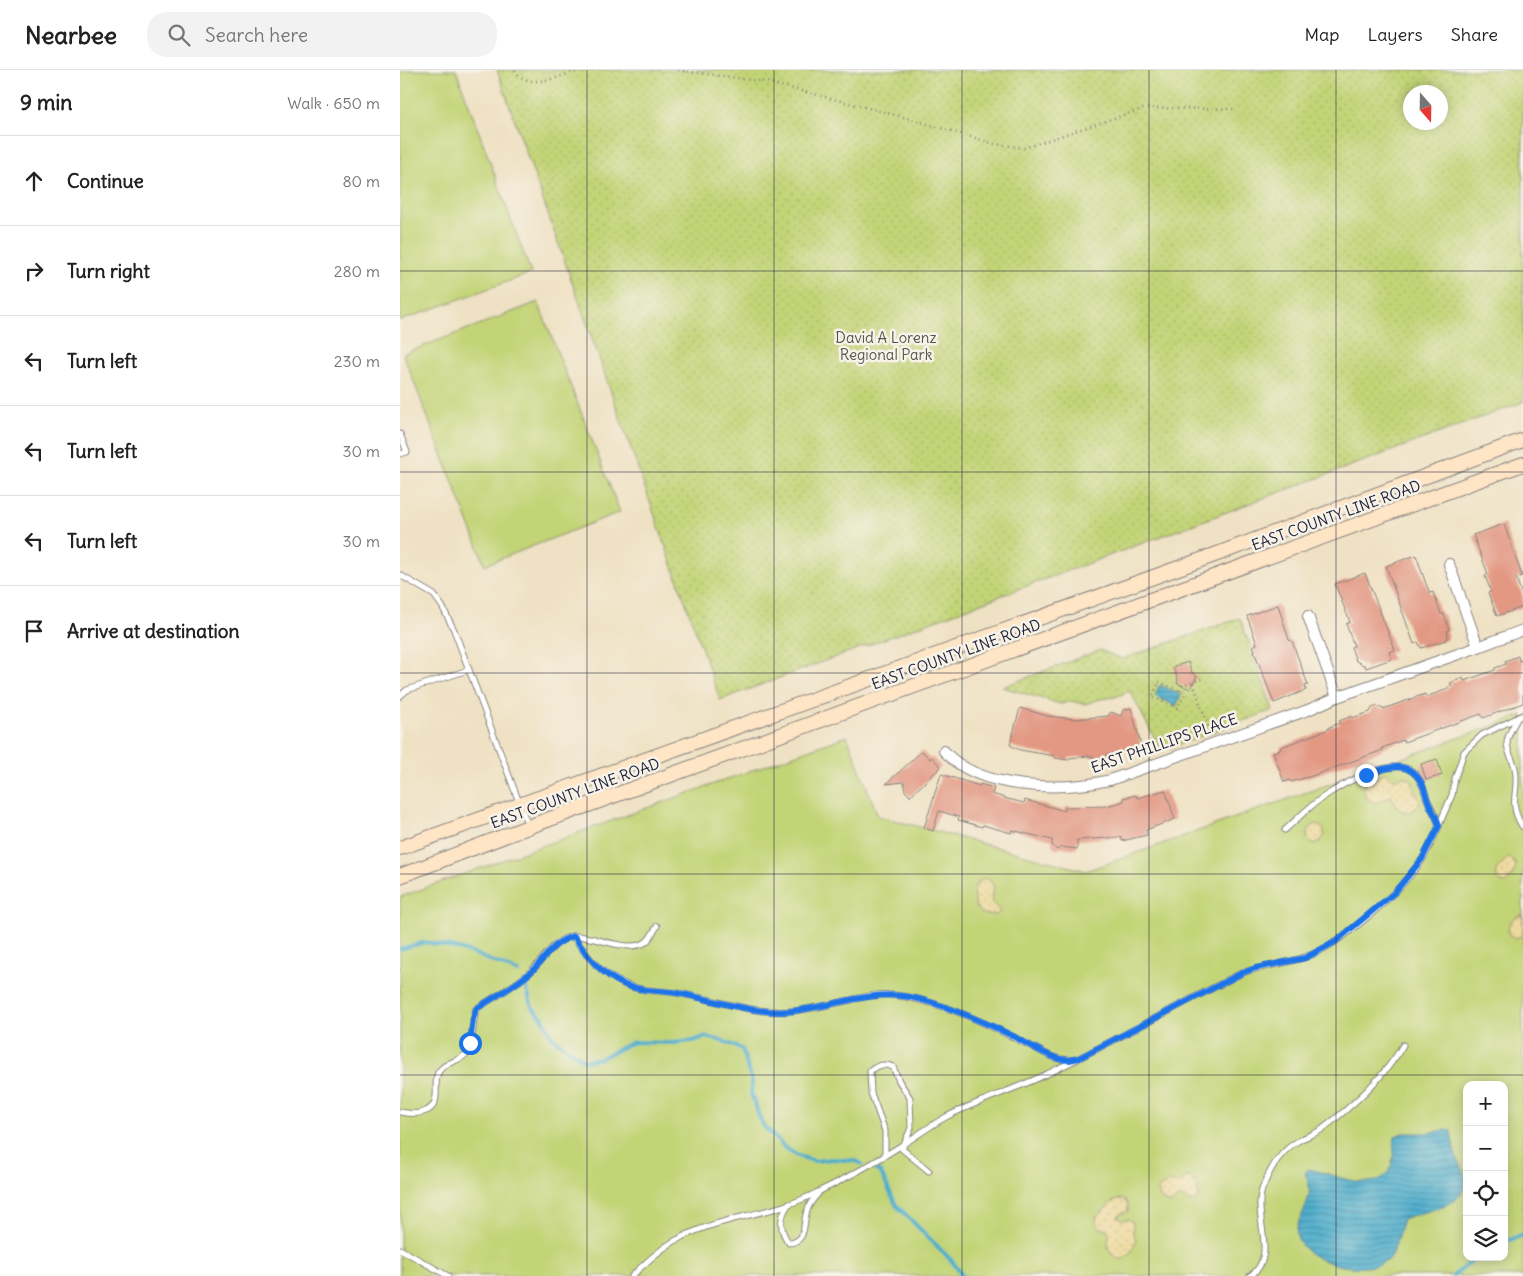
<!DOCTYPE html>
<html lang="en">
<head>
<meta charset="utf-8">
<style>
	:root { --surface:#fff; --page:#f2f2f2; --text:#222; --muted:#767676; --line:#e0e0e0 }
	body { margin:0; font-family:Delius,sans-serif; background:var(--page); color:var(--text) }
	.controls { position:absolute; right:15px; bottom:15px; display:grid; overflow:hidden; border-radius:10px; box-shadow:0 2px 12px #0003 }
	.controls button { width:45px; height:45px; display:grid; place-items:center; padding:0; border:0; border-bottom:1px solid var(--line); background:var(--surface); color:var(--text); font:25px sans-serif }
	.compass { position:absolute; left:1003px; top:15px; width:45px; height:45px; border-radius:50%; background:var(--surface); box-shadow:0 2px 12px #0003; rotate:160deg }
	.stop { position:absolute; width:15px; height:15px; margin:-11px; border:4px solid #1a73e8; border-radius:50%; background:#fff }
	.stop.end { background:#1a73e8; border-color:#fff; box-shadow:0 1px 5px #0008 }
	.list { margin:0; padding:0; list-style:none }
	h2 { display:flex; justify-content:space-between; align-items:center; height:65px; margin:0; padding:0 20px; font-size:21px }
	h2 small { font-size:16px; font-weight:400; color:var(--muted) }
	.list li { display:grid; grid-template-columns:32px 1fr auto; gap:15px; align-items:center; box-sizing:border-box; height:90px; padding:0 20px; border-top:1px solid var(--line) }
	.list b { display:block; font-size:19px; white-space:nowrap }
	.list em { font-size:16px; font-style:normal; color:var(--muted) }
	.icon { flex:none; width:28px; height:28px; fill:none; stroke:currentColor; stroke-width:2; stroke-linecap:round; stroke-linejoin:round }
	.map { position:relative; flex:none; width:1123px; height:1206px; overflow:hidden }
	header { display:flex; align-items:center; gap:30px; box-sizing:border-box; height:70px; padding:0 25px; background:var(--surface); border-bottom:1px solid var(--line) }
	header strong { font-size:24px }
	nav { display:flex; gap:28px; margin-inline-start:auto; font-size:18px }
	.search { width:350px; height:45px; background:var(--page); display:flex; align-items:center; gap:12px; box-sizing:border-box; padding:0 18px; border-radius:20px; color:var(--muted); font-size:19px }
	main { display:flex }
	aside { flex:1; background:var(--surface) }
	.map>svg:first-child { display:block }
</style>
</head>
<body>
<header>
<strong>Nearbee</strong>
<div class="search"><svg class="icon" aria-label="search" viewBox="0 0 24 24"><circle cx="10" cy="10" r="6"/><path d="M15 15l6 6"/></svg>Search here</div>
<nav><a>Map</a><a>Layers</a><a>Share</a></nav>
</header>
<main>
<aside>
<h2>9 min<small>Walk · 650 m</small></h2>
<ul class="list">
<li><svg class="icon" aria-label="ahead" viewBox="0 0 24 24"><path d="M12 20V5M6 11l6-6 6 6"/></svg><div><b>Continue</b></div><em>80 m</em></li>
<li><svg class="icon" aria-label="right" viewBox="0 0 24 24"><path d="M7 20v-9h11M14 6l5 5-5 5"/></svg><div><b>Turn right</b></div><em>280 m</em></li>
<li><svg class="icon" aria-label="left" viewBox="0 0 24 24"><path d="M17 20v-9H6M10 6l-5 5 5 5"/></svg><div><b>Turn left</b></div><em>230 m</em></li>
<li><svg class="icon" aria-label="left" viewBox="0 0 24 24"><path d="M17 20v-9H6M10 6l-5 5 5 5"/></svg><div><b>Turn left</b></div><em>30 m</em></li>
<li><svg class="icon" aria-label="left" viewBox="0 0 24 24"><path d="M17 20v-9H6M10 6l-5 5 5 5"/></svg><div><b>Turn left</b></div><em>30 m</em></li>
<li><svg class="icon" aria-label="arrive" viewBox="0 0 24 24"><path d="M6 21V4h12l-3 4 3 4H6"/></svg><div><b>Arrive at destination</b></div></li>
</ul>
</aside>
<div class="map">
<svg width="1123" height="1206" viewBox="0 0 1123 1206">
	<defs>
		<pattern id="sand-dots" width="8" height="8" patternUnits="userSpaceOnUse" patternTransform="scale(1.25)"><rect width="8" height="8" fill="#eeda9e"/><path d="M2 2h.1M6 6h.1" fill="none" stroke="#ccbb89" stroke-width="1.8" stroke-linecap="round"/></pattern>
		<pattern id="park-dots" width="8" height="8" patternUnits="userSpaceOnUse" patternTransform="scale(1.25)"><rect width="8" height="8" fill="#c3d477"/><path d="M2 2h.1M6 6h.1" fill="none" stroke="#a7b668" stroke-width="1.8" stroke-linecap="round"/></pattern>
		<pattern id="water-rules" width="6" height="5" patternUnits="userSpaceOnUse" patternTransform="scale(1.25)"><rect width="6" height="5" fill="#4dadcc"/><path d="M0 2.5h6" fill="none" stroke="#408ca7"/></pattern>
	</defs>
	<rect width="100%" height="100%" fill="#f7f3e8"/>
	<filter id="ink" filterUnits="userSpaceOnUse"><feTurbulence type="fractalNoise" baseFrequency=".02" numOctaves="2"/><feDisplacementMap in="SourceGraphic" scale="10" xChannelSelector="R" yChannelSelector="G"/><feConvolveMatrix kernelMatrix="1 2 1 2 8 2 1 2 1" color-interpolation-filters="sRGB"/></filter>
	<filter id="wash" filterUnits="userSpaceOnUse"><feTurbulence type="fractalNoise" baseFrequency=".0096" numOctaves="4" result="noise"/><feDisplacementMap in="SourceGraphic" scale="20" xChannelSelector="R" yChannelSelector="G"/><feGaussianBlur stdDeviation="1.12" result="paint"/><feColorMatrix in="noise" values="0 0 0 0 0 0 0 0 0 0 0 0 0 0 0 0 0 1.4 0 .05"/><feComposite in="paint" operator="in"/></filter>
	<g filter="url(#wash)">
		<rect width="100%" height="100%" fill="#efe1c3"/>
		<g fill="#c3d477" stroke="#727b59" fill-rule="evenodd">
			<polygon points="8,0 56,0 131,203 0,251 0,3"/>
			<polygon points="138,232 220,442 85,495 3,284"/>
			<path d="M 1123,645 L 1123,1206 L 0,1206 L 0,827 L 447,666 L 478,746 L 686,801 ZM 1067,1015 L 1104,1015 L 1104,1187 L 1067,1187 Z"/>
		</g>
		<g fill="url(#sand-dots)" stroke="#887e6c">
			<polygon points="984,703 988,704 995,710 1004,706 1012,710 1014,720 1020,731 1018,736 1010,743 1000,740 991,726 976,733 967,729 963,718 968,711 973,710"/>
			<path d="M 916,754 L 923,758 L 925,764 L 921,771 L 913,774 L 907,768 C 907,761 910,757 916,754 Z"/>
			<path d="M 1108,788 C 1122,792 1114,807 1105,813 L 1101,812 L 1097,808 L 1096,800 Z"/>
			<path d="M 584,808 L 589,810 L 594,816 C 593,820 590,828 592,832 C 594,836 598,837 600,842 L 596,845 L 583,844 L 576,838 L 573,821 L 577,813 Z"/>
			<path d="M 1120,845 L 1123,846 L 1123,866 L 1114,868 L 1109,865 C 1106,856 1111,848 1120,845 Z"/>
			<path d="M 789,1106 C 797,1111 796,1117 799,1126 L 796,1130 L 790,1132 L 782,1127 L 779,1127 L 771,1134 C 763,1133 759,1127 758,1119 L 768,1112 L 778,1114 Z"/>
			<path d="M 719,1129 L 725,1130 L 728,1136 L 728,1141 L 719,1145 L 718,1148 L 722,1150 L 728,1149 L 733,1152 L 733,1161 L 736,1171 C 734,1175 732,1182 728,1185 C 720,1194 710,1185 708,1176 C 707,1170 711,1166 708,1160 L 700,1158 L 696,1153 L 696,1147 L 712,1132 Z"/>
		</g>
		<g fill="url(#park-dots)" stroke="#727b59" fill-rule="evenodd">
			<path d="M 97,0 L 1123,0 L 1123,332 L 320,630 ZM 1011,22 L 1040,22 L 1040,52 L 1011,52 Z"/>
			<polygon points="840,548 873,640 761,681 730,621 715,627 700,629 685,634 672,631 661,634 602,617 700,580 722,589"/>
		</g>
		<g fill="url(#water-rules)" stroke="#386884">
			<polygon points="760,615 781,625 776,636 755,626"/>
			<path d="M 1046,1060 L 1051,1061 C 1052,1068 1053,1076 1055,1083 C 1058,1091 1063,1097 1065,1105 C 1074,1136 1021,1141 1003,1149 C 999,1162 996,1178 989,1189 C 969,1206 909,1196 898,1169 C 890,1149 920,1132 905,1104 L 907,1099 C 928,1101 970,1124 987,1104 C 994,1096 994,1076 995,1066 L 1003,1063 L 1027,1063 Z"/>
		</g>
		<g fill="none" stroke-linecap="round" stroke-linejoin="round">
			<g stroke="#4dadcc" stroke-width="4">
				<polyline points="0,879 26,872 55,878 75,884 118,902"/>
				<polyline points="126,917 132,937 142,947 153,968 185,991 201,988 233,972 273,973 293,971 305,967 323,971 342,979 352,1012 351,1023 362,1054 385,1078 398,1086 415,1091 433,1089 456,1091 462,1094"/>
				<polyline points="476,1100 481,1103 496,1135 551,1190 563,1206"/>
				<polyline points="1104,1172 1123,1165"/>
				<polyline points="1053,1206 1077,1187"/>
			</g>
		</g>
		<g id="blocks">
			<g fill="#e29883">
				<polygon points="1104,454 1122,506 1116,508 1123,527 1123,537 1097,546 1088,523 1091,522 1085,506 1088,504 1073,465"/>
				<polygon points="1016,485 1026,514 1030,523 1033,522 1041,544 1044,544 1049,560 1047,561 1048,567 1046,570 1021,578 1018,572 1014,574 986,496"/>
				<polygon points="965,503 995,580 989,582 992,589 966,598 965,595 963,595 956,591 951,577 954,576 946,554 950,552 935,514"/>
				<polygon points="878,535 889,570 892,571 908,615 905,616 906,620 874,633 854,581 855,580 853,576 857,574 847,546"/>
				<polygon points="1118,586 1119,591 1123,589 1123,633 1083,648 1081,644 1004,672 1003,670 982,678 983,680 915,705 891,712 890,710 884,712 873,682 880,680 881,677 929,659 929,657 940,653 939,651 952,646 952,648 970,642 972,638 977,636 983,639 1025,624 1026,627 1048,619 1048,617 1052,616 1050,613 1063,608 1064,611 1095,600 1095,598 1106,594 1105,591"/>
				<polygon points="788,592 792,603 797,606 790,619 777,613 778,610 773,597"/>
				<polygon points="620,638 647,646 675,649 708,646 711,642 721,646 723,640 731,638 742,679 728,682 728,680 706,685 707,690 688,686 669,688 669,690 655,688 655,686 620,680 610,675"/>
				<polygon points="522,681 530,689 532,687 541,697 510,726 505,721 504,712 486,714"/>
				<polygon points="1037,689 1042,705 1026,710 1021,694"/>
				<polygon points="541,704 580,716 580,714 594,718 592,724 608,729 624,733 625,730 665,741 665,737 707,736 724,731 723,728 736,725 737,728 765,720 775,749 746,760 747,765 722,771 721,767 677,770 677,779 661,777 657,780 652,775 652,770 612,760 611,763 583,755 582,757 558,750 559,747 539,741 533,761 524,758"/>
			</g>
		</g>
	</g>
	<g filter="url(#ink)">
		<use href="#blocks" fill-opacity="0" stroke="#88827f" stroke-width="1"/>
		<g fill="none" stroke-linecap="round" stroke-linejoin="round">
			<defs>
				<g id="lane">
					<polyline points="0,364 7,382 0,384"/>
					<polyline points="0,505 34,525 42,536 54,560 128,756"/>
					<polyline points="0,626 7,620 68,600"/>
					<path d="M 1118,647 C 1114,655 1108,663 1107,672 C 1107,683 1113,689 1115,698 C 1120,722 1107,731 1122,756"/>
					<polyline points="1039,755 1052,725 1055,708 1064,682 1082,665 1123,645"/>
					<path d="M 173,866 C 187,887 201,904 225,914 C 242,922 259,920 277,923 C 316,929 352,945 392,941 C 412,939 432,934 451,930 C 464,927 479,923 492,925 C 548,931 601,961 650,986 L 659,989 L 671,990"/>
					<path d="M 0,1042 C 14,1045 35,1045 36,1026 C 37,1018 34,1006 40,1000 C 46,992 60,991 66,984 C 74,975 72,951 76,939 C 92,928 121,913 133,899 C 145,887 156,868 174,866 C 195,865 228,884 246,872 C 251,868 254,861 257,856"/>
					<path d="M 485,1085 L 485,1061 L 471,1023 L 470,1001 C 478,995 484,993 493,997 L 499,1011 L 510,1028 L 511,1058 L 502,1079 L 529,1101"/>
					<path d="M 388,1135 C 379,1148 379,1160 389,1173 C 408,1171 402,1154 407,1141 C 409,1134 413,1129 418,1124"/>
					<polyline points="0,1179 48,1206"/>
					<path d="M 232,1206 C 244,1194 258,1181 273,1172 C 317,1146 371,1146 416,1123 C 445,1109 474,1093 502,1075 C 517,1066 531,1055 546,1047 C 579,1030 614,1020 647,1004 C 713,972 776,936 842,903 C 863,896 885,894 905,887 C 940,876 1001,821 1022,790 C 1029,779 1034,767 1039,756 C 1037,747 1033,742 1030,735 C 1024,724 1023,709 1012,701 C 994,688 950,710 933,721 C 915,731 900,746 885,760"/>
					<path d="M 850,1206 C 880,1186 851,1146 863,1117 C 871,1097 881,1080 900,1070 C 907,1066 914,1064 921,1060 C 949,1039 986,1006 1003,975"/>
				</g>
				<g id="street">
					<polyline points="1049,494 1078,577"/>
					<polyline points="908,546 937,627"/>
					<path d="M 544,681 C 579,721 662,721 710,710 L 908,640 L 937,627 L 1078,577 L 1123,560"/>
				</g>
				<g id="secondary">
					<polyline points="0,778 809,487 1123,370"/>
					<polyline points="0,806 128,757 1123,394"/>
				</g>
			</defs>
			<use href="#lane" stroke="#88827f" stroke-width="7"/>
			<use href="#street" stroke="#88827f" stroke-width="12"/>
			<use href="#secondary" stroke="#88827f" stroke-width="16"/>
			<g stroke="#88827f" stroke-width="2.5" stroke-dasharray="1 4" stroke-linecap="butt">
				<path d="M 115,0 C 127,22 162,5 180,0"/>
				<polyline points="278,0 366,12 507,48 595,74 624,78 745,38 837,39"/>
				<polygon points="759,612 785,623 777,638 752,627"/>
				<polyline points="793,613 811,664"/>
				<polyline points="780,621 782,616 804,608"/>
			</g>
			<use href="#lane" stroke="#fff" stroke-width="5"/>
			<use href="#street" stroke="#fff" stroke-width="10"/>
			<use href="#secondary" stroke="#fde5c5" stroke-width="14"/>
		</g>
	</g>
	<g fill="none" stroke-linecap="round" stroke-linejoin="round" filter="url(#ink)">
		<path stroke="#1a73e8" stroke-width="6" d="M 70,973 L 73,949 L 76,939 C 94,927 117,915 132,901 C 147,887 152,872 174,866 C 187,887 202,905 225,915 C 242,922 259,920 277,923 C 316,930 353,945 393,941 C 431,937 470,920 509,927 C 539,932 587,953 615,967 C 629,975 643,984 659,989 L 669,990 L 679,988 L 842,903 L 856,898 L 905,888 L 935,872 L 994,823 L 1022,789 L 1039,756 C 1037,746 1031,740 1028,731 C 1026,726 1025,721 1023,716 C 1010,688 988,697 966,705"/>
	</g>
	<path fill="none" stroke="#22223b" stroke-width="1" stroke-opacity="0.55" d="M 187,0 L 187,1206M 374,0 L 374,1206M 562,0 L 562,1206M 749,0 L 749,1206M 936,0 L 936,1206M 0,201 L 1123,201M 0,402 L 1123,402M 0,603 L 1123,603M 0,804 L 1123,804M 0,1005 L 1123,1005"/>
	<g text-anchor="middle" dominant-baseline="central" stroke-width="5" stroke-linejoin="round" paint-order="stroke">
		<g font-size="15" fill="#52574d" stroke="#f7f3e8">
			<text x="486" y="267">David A Lorenz<tspan x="486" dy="17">Regional Park</tspan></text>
		</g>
		<g font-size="15" fill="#22223b" stroke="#f7f3e8">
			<text transform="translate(936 445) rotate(-20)">EAST COUNTY LINE ROAD</text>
			<text transform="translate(556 584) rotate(-20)">EAST COUNTY LINE ROAD</text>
			<text transform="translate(764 673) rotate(-19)">EAST PHILLIPS PLACE</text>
			<text transform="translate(175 723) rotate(-20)">EAST COUNTY LINE ROAD</text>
		</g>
	</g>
</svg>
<div class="controls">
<button>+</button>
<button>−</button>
<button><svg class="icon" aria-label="locate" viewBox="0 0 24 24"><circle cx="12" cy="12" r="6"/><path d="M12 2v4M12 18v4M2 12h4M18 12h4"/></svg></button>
<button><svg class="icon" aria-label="layers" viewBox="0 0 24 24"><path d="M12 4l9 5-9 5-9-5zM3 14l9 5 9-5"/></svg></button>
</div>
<svg class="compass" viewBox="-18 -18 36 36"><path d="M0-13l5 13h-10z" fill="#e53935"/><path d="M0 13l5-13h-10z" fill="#767676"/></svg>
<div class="stop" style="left:70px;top:973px"></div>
<div class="stop end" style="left:966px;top:705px"></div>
</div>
</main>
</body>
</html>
